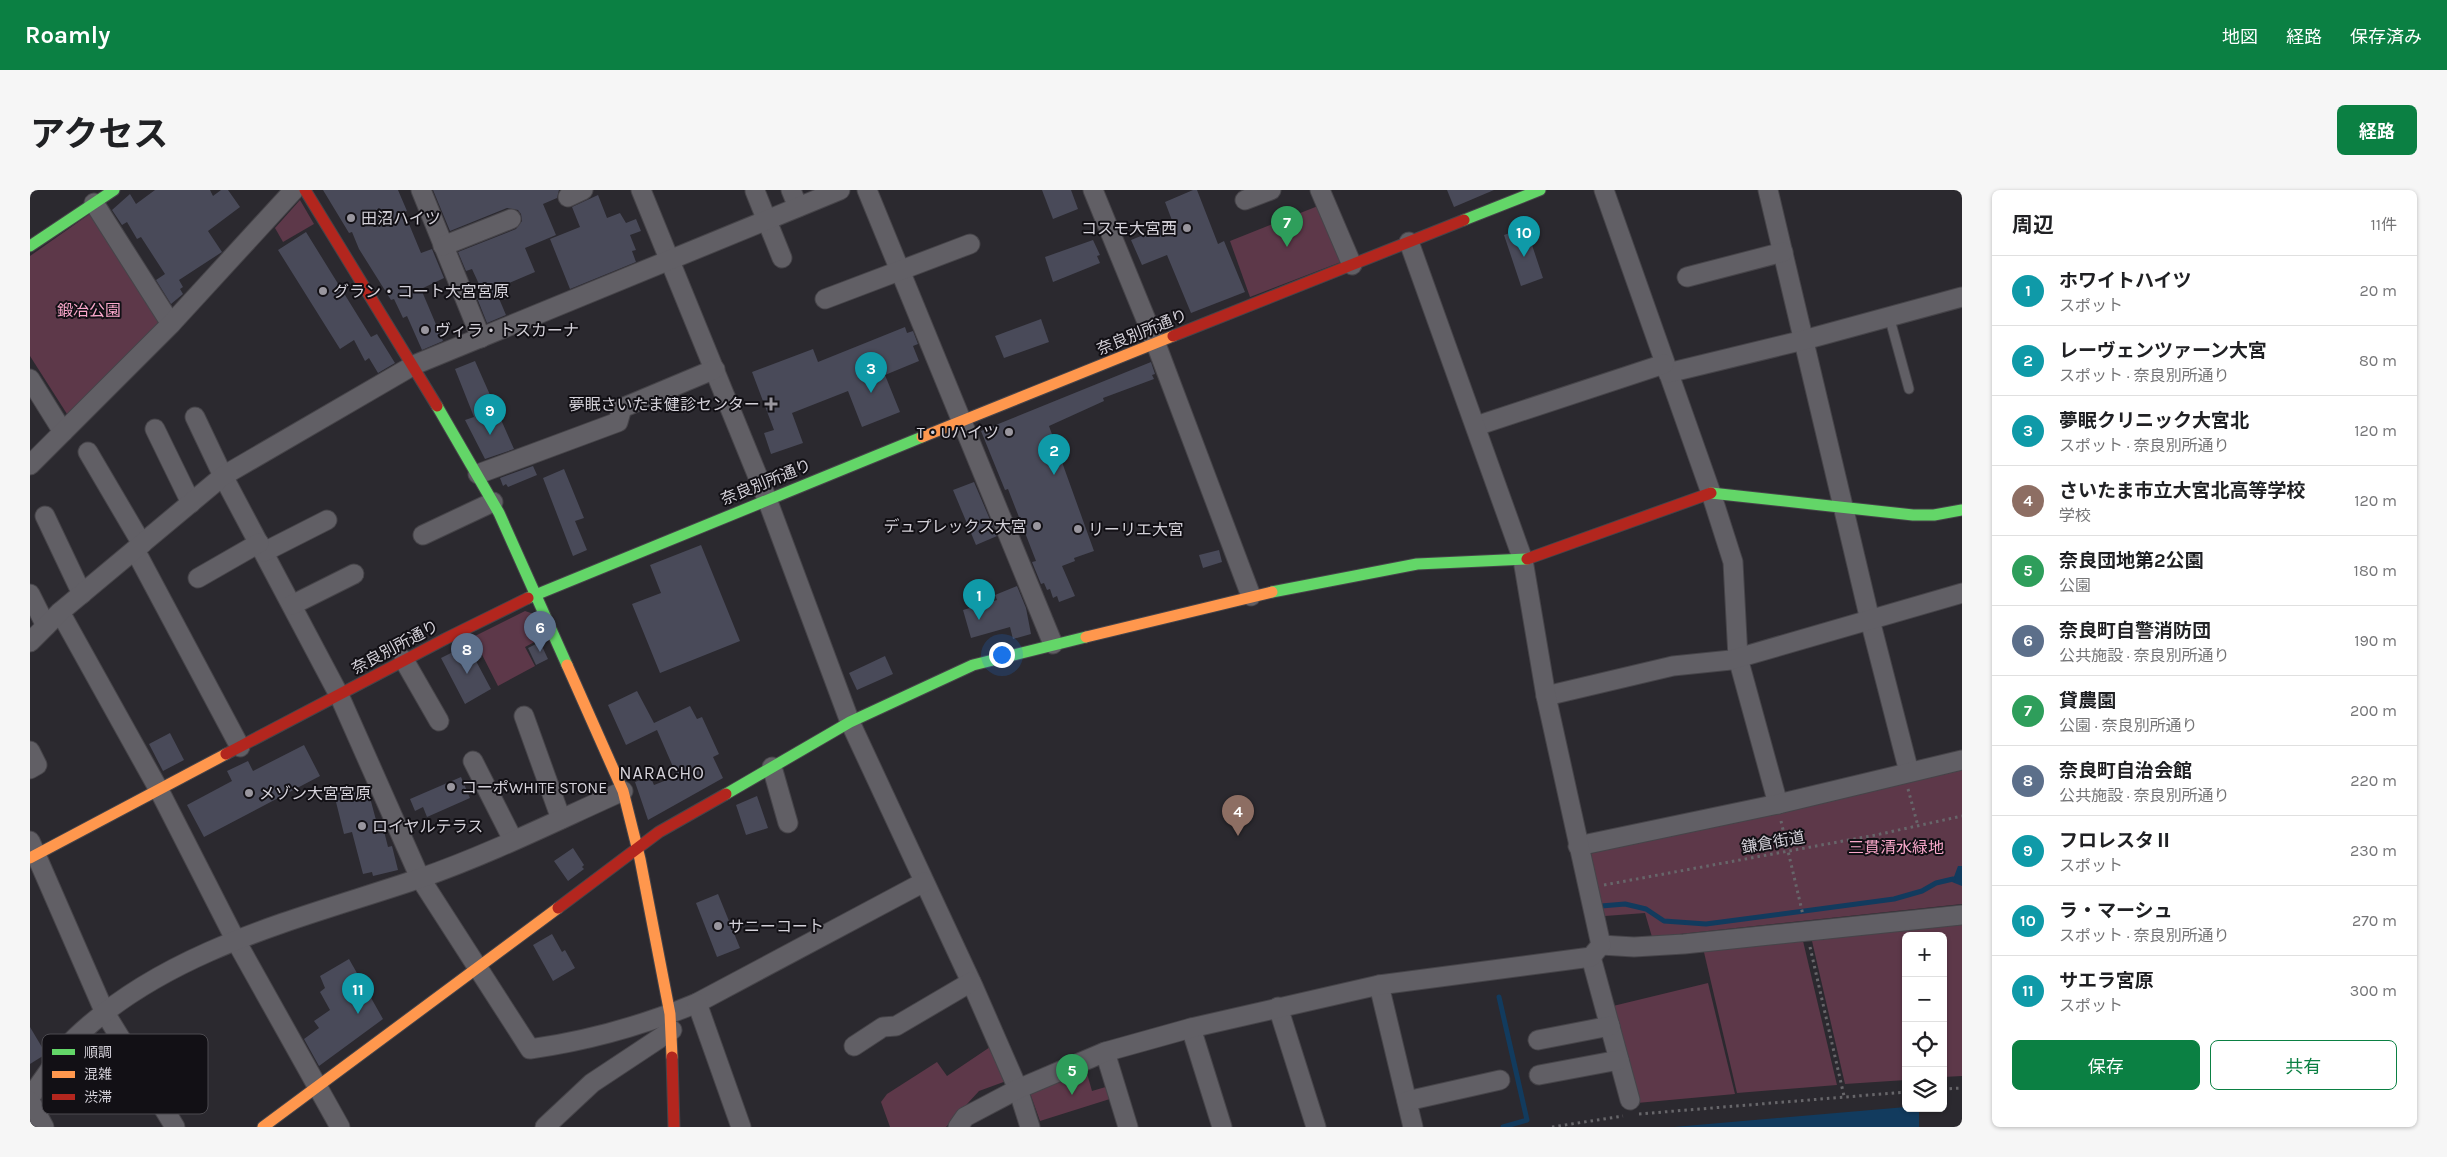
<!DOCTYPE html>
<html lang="ja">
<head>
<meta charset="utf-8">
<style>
	:root { --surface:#fff; --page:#f6f6f6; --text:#202124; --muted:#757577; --line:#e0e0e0; --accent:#0b8043 }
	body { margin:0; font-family:Karla,"Noto Sans JP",sans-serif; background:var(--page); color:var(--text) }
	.controls { position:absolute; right:15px; bottom:15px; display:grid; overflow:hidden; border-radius:8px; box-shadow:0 1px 4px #0004 }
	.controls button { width:45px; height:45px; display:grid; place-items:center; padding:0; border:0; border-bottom:1px solid var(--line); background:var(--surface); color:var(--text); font:25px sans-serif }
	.you { position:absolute; left:971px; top:464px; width:18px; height:18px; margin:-12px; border:4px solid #fff; border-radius:50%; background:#1a73e8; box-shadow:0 0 0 8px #1a73e833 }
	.badge { display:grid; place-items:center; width:32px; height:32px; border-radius:50%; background:var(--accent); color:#fff; font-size:16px; font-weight:700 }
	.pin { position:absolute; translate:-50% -41px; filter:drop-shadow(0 1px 2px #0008) }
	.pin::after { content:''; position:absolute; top:26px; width:18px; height:15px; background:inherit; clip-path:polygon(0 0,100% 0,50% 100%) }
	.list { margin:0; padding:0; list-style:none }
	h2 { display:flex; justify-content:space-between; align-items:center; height:65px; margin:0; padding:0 20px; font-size:21px }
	h2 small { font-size:16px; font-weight:400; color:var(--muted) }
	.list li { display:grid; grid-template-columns:32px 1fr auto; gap:15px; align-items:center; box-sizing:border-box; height:70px; padding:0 20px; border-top:1px solid var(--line) }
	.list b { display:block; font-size:19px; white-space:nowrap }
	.list p { margin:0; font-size:16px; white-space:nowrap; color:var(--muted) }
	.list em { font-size:16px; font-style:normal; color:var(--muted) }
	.actions { display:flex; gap:10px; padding:15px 20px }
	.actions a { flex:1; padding:11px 0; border:1px solid var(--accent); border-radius:8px; text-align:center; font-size:18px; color:var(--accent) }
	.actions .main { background:var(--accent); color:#fff }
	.icon { flex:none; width:28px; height:28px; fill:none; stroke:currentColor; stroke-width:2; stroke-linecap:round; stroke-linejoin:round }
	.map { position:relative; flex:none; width:1932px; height:937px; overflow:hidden; border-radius:8px }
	header { display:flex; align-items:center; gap:30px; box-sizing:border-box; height:70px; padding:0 25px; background:var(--accent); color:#fff }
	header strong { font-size:24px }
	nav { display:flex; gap:28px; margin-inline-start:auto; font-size:18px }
	.intro { display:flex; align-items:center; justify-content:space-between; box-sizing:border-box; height:120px; padding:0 30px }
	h1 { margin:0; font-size:35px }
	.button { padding:12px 22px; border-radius:8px; background:var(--accent); color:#fff; font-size:18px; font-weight:700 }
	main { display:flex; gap:30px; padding:0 30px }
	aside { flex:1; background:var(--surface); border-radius:8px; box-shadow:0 1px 4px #0004 }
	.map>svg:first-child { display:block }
</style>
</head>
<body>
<header>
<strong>Roamly</strong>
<nav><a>地図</a><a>経路</a><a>保存済み</a></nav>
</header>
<div class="intro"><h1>アクセス</h1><a class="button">経路</a></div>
<main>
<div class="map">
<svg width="1932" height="937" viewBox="0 0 1932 937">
	<rect width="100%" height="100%" fill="#2b292f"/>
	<g fill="#5d3849">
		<polygon points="270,10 284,34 253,52 245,38"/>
		<polygon points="1293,14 1311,72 1220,107 1200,51"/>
		<polygon points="64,21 133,128 37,224 0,166 0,66"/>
		<polygon points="495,421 504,424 514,447 495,457 505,476 468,496 443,447"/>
		<polygon points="1932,575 1932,714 1622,747 1615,723 1575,726 1559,664"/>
		<polygon points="1932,727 1932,886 1913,887 1913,746 1876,746 1876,890 1815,894 1782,751 1787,744"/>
		<polygon points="1770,748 1773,751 1807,895 1707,903 1673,758"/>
		<polygon points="1678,793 1705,904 1607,913 1583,816"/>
		<polygon points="963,855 979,890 949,901 916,937 860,937 851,912 857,904 907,872 917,886"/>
		<polygon points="1056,880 1062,901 1079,896 1083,908 1010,931 1000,903"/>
	</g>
	<g fill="#123b5e">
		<polygon points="1928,676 1932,676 1932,696 1922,692"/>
		<polygon points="1876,917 1889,918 1889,937 1644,937"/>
	</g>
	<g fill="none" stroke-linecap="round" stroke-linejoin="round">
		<g stroke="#123b5e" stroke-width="5">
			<polyline points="1571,716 1595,714 1616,719 1634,731 1676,734 1864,709 1892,701 1906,693 1923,689"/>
			<polyline points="1469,807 1497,930 1473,937"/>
		</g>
	</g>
	<g fill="#494a59">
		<polygon points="125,0 180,0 183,6 191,0 198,0 210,17 178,41 192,62 149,90 153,97 150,99 153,104 141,114 126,90 135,84 111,47 107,49 97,32 92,35 82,20 100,4 106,14"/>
		<polygon points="293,0 368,0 377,21 374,22 391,63 402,59 414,88 391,99 413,151 392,160 377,126 373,128 364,109 361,110 329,59 322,42 319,43"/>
		<polygon points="403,0 529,0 527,8 513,14 526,45 495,58 505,82 465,99 476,125 457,133 447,108 454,105 442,79 436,81 428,62 486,39 492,31 491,24 488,20 477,18 420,41"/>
		<polygon points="1012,0 1041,0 1048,19 1023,29"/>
		<polygon points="1163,0 1167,0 1188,54 1194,51 1215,102 1161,123 1137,65 1112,75 1101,50 1143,33 1135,12"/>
		<polygon points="1417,0 1464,0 1424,17"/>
		<polygon points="568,5 577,28 590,23 596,33 606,29 611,41 600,45 606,60 602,61 606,72 540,99 520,49 550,37 542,17"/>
		<polygon points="1496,37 1513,88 1491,96 1474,45"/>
		<polygon points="276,42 341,147 347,144 365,173 348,183 339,168 335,171 324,150 310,159 248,60"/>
		<polygon points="1063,50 1070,65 1067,66 1070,73 1023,92 1015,67"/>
		<polygon points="1011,129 1019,152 974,168 965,146"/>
		<polygon points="875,137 877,143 883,141 888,154 883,156 889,171 855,185 870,222 832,237 818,201 762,223 773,253 741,264 734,243 744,240 722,182 783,159 788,172"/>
		<polygon points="445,171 484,259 455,269 435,230 444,227 425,179"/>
		<polygon points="1121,172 1125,184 1122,185 1124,189 1073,208 1074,211 1019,236 1064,361 1044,368 1045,371 1032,376 1045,406 1029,412 1027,406 1023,408 1020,399 1017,400 1014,393 1011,394 1002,372 1006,371 978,299 975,300 951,241"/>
		<polygon points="503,276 507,285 478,297 476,294 473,296 470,288"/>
		<polygon points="534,279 554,328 545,331 557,360 543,366 513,288"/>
		<polygon points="944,292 967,346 946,355 923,300"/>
		<polygon points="671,355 710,451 630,483 602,414 631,403 620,375"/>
		<polygon points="1189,360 1192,372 1173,378 1169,365"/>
		<polygon points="987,396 996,418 1001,444 983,449 980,437 941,448 933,420 967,410 965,405"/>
		<polygon points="443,452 452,467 446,471 461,499 435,514 411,468"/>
		<polygon points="510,452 518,469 506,475 498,458"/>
		<polygon points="855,466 863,484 827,500 819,483"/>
		<polygon points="607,501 624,533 660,516 667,529 672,527 689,564 683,567 693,588 618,630 605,592 620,586 624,595 647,586 627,540 596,555 578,515"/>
		<polygon points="140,543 154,570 133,581 119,554"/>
		<polygon points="274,555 290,586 174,647 157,615 202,591 197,581 218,571 223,581"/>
		<polygon points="431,587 440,608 397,627 393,617 385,621 380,609"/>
		<polygon points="326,598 328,607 339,604 346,630 351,629 358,657 362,656 368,680 343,686 342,682 333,684 322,642 314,644 304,604"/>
		<polygon points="727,606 738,638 716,645 706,615"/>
		<polygon points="543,658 554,675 552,677 554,679 538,691 524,671"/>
		<polygon points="688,704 710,758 687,767 666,713"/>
		<polygon points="522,744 532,762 535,760 545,778 523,791 503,755"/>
		<polygon points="319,769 353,829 289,876 274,849 289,838 284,831 300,820 290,802 295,798 290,786"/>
		<polygon points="0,837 16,864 0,874"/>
	</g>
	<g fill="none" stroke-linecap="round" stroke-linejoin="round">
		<defs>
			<polyline id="lane" points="1859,126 1879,199"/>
			<g id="street">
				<polyline points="391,0 451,148"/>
				<polyline points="611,0 737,309 820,532 943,796 988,899 1000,937"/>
				<polyline points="761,0 768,17"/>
				<polyline points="837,0 1023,454"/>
				<polyline points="1063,0 1126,154 1221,406"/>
				<polyline points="1290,0 1322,75"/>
				<polyline points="1574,0 1681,303 1703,372 1708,468 1748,614"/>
				<polyline points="1738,0 1840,430 1879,582"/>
				<polyline points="725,1 752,68"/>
				<polyline points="538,7 553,0"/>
				<polyline points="1215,10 1241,0"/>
				<polyline points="64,13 141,134"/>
				<polyline points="413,56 481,29"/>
				<polyline points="1657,87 1753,62"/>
				<polyline points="795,109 940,54"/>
				<polyline points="1638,183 1774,150 1932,107"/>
				<polyline points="0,189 33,242"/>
				<path d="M 165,227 L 193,286 L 309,505 L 390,688 L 500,859 C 557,851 614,835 667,813 L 894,692"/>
				<polyline points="1446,236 1634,174"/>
				<polyline points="125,239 161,313"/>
				<polyline points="58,262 112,354"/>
				<polyline points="0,275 141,134 264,0"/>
				<polyline points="448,284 588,232 592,218 685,179"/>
				<polyline points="15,326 52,404"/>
				<polyline points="393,345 463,312"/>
				<polyline points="105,360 210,557"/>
				<polyline points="234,362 297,330"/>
				<polyline points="168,388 229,353"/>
				<polyline points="0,404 16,436"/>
				<polyline points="262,415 324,384"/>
				<polyline points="30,422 129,600 206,751 310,937"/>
				<polyline points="0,452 30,422 193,286 384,175 810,0"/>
				<polyline points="374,470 409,531"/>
				<polyline points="1516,506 1643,476 1701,470 1932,403"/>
				<polyline points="494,526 531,629"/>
				<polyline points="0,561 7,575 0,579"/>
				<polyline points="443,571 483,650"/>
				<polyline points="742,577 758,633"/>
				<polyline points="0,651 75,823 145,937"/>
				<polyline points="1548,656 1748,614 1932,570"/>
				<polyline points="1571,755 1604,757 1654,754 1932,725"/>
				<polyline points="1561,767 1600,910"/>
				<polyline points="1349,795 1383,937"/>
				<polyline points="667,813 711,937"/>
				<polyline points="1248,817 1286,937"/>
				<polyline points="1161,838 1192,937"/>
				<polyline points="1508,850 1580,836"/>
				<polyline points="824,856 853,837 866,836 941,792"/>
				<polyline points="1075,862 1098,937"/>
				<polyline points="1509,885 1589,870"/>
				<path d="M 0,907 C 15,888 29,864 46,847 C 139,758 273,728 391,688 C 460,664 526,631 593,601"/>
				<polyline points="0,911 14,937"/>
				<polyline points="1377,911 1470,890"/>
				<polyline points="515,937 562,893 642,840"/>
				<polyline points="928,937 935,927 988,899 1075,862 1161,838 1349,795 1561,767 1571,755 1516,506 1493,370 1379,52"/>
			</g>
			<g id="fast">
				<polyline points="1434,30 1510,0"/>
				<polyline points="0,56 84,0"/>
				<polyline points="407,216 469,323 537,475"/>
				<polyline points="1681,303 1883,325 1904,325 1932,320"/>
				<polyline points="1242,402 1387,374 1497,369"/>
				<polyline points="498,408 892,247"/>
				<polyline points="696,604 820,532 943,475 1056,447"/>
			</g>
			<g id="slow">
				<polyline points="892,247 1143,146"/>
				<polyline points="1056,447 1242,402"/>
				<polyline points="537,475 593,601 610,669 640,824 642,867"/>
				<polyline points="0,668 196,564"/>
				<polyline points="233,937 528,718"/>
			</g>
			<g id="jam">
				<polyline points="275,0 407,216"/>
				<polyline points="1143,146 1434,30"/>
				<polyline points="1497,369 1681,303"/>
				<polyline points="196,564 415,449 498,408"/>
				<polyline points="528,718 629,642 696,604"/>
				<polyline points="642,867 644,937"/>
			</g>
		</defs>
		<use href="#lane" stroke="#464449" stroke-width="11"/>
		<use href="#street" stroke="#464449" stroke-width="21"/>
		<use href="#fast" stroke="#464449" stroke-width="13"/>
		<use href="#slow" stroke="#464449" stroke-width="13"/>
		<use href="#jam" stroke="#464449" stroke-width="13"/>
		<g stroke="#67666a" stroke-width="3" stroke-dasharray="2.5 4" stroke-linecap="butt">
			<polyline points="1878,599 1888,636"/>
			<polyline points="1751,631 1773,725"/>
			<polyline points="1574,695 1846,645 1932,626"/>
			<polyline points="1780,757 1814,906"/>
			<polyline points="1913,899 1932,898"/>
			<polyline points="1609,924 1876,902"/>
			<polyline points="1522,937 1593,926"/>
		</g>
		<use href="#lane" stroke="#615f65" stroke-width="9"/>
		<use href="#street" stroke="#615f65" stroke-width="19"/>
		<use href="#fast" stroke="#63d668" stroke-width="11"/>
		<use href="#slow" stroke="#ff974d" stroke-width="11"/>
		<use href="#jam" stroke="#b3261e" stroke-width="11"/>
	</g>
	<g fill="#99969e" stroke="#121015" stroke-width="2">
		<circle cx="321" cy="28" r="5"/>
		<circle cx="1157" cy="38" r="5"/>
		<circle cx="293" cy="101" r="5"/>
		<circle cx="395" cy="140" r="5"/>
		<path d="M738.5 206.5h5v5h5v5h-5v5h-5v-5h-5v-5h5z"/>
		<circle cx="979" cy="242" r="5"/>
		<circle cx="1007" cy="336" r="5"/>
		<circle cx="1048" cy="339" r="5"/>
		<circle cx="421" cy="597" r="5"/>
		<circle cx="219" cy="603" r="5"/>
		<circle cx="332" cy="636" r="5"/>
		<circle cx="688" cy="736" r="5"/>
	</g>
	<g text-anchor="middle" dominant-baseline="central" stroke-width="4" stroke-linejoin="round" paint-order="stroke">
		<g font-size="16" fill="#d4d1d9" stroke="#121015" text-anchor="start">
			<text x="331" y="28">田沼ハイツ</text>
			<text x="1147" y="38" text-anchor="end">コスモ大宮西</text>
			<text x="303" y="101">グラン・コート大宮宮原</text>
			<text x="405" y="140">ヴィラ・トスカーナ</text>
			<text x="730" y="214" text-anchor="end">夢眠さいたま健診センター</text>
			<text x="969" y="242" text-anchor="end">T・Uハイツ</text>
			<text x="997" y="336" text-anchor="end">デュプレックス大宮</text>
			<text x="1058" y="339">リーリエ大宮</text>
			<text x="431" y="597">コーポWHITE STONE</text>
			<text x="229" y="603">メゾン大宮宮原</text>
			<text x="342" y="636">ロイヤルテラス</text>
			<text x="698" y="736">サニーコート</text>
		</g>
		<g font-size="16" fill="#faa8cb" stroke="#121015">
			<text x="59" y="120">鍛冶公園</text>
			<text x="1866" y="657">三貫清水緑地</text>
		</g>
		<g font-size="16" fill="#d4d1d9" stroke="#121015">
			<text transform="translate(1112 142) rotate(-22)">奈良別所通り</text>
			<text transform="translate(736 292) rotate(-22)">奈良別所通り</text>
			<text transform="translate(365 457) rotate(-28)">奈良別所通り</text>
			<text transform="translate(1743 652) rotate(-10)">鎌倉街道</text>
		</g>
		<g font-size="18" letter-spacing="1" fill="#d4d1d9" stroke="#121015">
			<text x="632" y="583">NARACHO</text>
		</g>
	</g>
	<rect x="12" y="844" width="166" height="80" rx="8" fill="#121015" stroke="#4c4a50" stroke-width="1"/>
	<rect x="22" y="859" width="23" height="6" fill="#63d668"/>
	<rect x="22" y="881" width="23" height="7" fill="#ff974d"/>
	<rect x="22" y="904" width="23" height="6" fill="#b3261e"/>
	<g font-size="14" fill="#d4d1d9">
		<text x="54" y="867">順調</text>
		<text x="54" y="889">混雑</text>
		<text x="54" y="912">渋滞</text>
	</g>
</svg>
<div class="controls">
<button>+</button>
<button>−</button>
<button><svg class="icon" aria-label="locate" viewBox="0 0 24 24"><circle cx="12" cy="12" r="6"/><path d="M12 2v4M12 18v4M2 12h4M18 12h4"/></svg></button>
<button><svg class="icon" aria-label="layers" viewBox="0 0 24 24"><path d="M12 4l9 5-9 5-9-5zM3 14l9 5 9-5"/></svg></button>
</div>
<div class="you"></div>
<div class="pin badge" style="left:949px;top:430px;background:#0f9aa8">1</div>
<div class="pin badge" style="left:1024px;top:285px;background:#0f9aa8">2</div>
<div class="pin badge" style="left:841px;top:203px;background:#0f9aa8">3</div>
<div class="pin badge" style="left:1208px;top:646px;background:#8d6e63">4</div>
<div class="pin badge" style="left:1042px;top:905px;background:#2e9e5b">5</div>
<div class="pin badge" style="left:510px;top:462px;background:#5c6f8a">6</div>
<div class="pin badge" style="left:1257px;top:57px;background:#2e9e5b">7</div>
<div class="pin badge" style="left:437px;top:484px;background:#5c6f8a">8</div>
<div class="pin badge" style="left:460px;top:245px;background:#0f9aa8">9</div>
<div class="pin badge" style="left:1494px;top:67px;background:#0f9aa8">10</div>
<div class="pin badge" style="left:328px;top:824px;background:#0f9aa8">11</div>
</div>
<aside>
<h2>周辺<small>11件</small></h2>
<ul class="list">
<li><span class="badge" style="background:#0f9aa8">1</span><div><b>ホワイトハイツ</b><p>スポット</p></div><em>20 m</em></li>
<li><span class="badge" style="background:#0f9aa8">2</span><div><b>レーヴェンツァーン大宮</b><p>スポット · 奈良別所通り</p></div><em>80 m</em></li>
<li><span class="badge" style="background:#0f9aa8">3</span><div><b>夢眠クリニック大宮北</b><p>スポット · 奈良別所通り</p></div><em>120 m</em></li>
<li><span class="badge" style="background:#8d6e63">4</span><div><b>さいたま市立大宮北高等学校</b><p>学校</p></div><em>120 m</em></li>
<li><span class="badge" style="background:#2e9e5b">5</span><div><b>奈良団地第2公園</b><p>公園</p></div><em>180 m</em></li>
<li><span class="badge" style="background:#5c6f8a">6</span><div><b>奈良町自警消防団</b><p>公共施設 · 奈良別所通り</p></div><em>190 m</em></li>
<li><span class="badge" style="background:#2e9e5b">7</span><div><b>貸農園</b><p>公園 · 奈良別所通り</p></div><em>200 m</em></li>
<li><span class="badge" style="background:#5c6f8a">8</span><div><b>奈良町自治会館</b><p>公共施設 · 奈良別所通り</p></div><em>220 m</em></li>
<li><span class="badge" style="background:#0f9aa8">9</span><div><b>フロレスタⅡ</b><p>スポット</p></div><em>230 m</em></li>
<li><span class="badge" style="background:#0f9aa8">10</span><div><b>ラ・マーシュ</b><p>スポット · 奈良別所通り</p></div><em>270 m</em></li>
<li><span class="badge" style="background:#0f9aa8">11</span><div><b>サエラ宮原</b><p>スポット</p></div><em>300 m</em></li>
</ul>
<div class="actions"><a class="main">保存</a><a>共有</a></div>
</aside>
</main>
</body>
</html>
